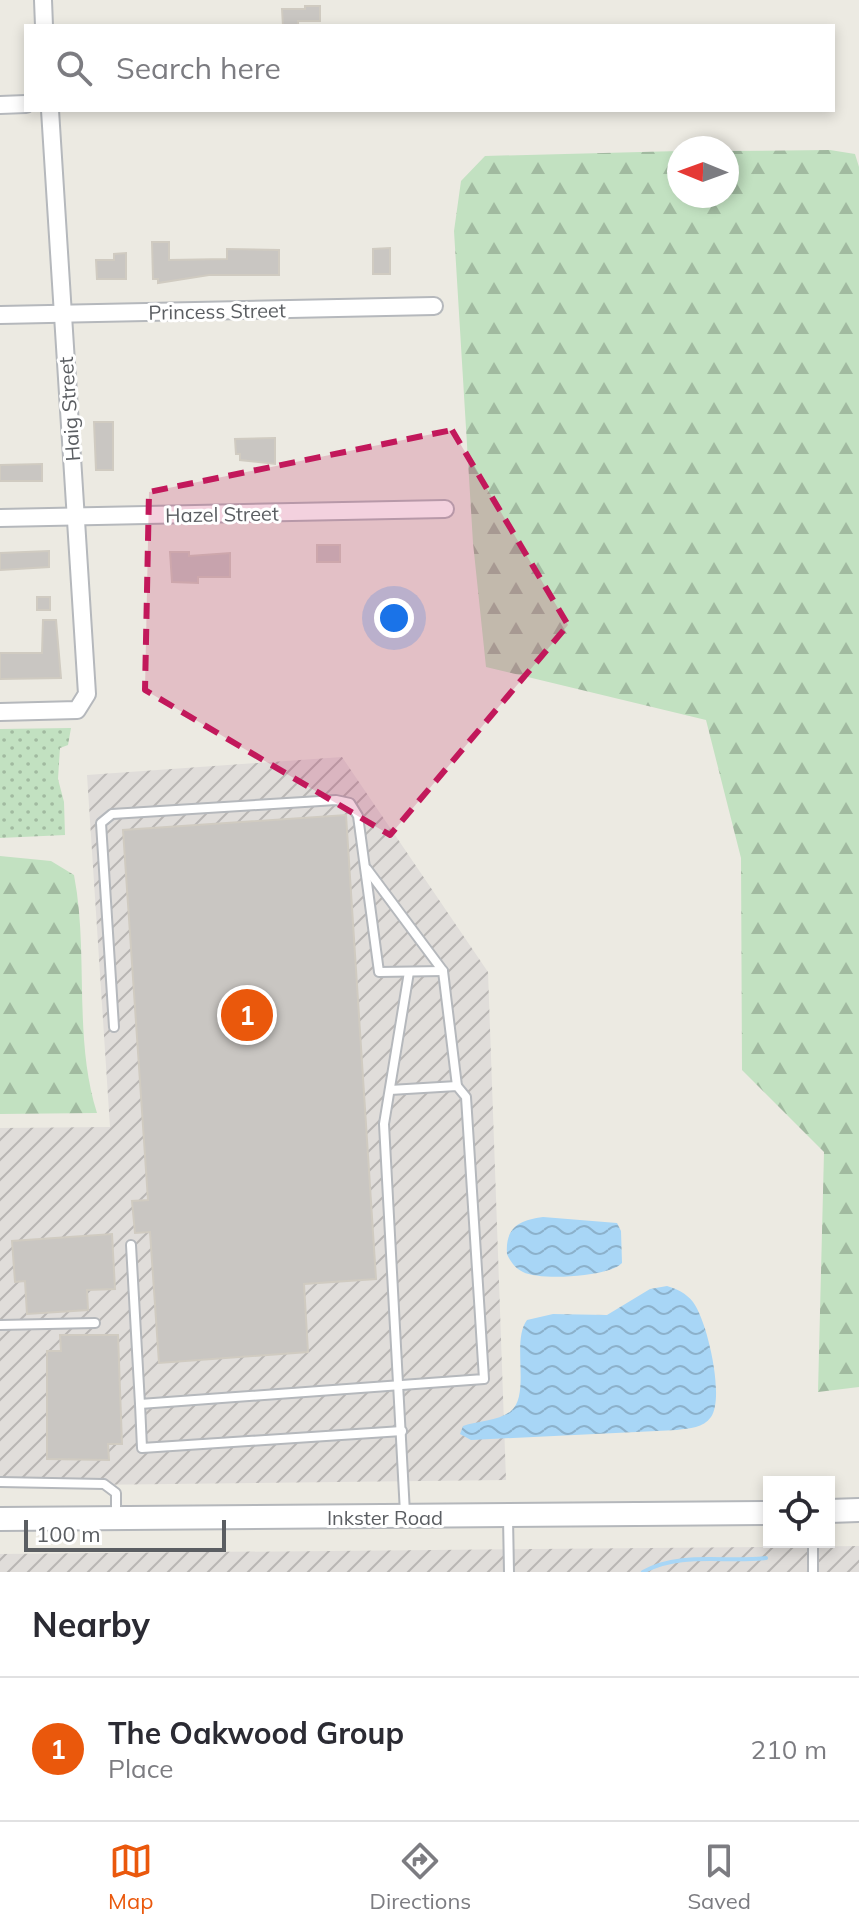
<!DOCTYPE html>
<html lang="en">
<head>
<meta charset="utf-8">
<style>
	:root { --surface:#fff; --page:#f7f7f7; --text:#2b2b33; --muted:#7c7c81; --line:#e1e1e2; --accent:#ea580c }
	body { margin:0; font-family:Mulish,sans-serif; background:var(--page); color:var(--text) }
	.controls { position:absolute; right:24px; bottom:24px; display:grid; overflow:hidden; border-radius:0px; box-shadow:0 4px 12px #0003 }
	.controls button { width:72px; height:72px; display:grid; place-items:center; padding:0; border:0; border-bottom:2px solid var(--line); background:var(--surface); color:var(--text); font:40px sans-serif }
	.compass { position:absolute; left:667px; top:136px; width:72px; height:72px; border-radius:50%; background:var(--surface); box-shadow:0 4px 12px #0003; rotate:271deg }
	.scale { position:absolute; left:24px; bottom:20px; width:202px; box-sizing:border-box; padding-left:8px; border:4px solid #5b5e62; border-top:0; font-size:22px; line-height:28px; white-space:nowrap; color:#5b5e62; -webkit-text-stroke:6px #fff; paint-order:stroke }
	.you { position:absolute; left:394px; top:618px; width:28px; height:28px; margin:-20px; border:6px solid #fff; border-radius:50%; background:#1a73e8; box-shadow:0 0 0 12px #1a73e833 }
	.badge { display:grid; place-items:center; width:52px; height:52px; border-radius:50%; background:var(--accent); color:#fff; font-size:26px; font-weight:700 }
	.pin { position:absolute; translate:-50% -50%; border:4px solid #fff; box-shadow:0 2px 8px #0006 }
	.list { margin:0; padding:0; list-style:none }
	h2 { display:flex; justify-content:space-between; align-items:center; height:104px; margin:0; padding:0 32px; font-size:34px }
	h2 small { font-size:26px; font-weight:400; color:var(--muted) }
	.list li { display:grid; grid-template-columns:52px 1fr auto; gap:24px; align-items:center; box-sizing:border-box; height:144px; padding:0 32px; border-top:2px solid var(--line) }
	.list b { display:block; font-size:30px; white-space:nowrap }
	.list p { margin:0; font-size:26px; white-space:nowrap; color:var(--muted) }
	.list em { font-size:26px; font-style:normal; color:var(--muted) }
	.icon { flex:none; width:44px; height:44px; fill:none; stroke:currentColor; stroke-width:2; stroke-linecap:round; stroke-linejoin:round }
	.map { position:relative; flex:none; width:859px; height:1572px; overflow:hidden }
	.search { position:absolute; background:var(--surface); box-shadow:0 4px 12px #0003; left:24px; right:24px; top:24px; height:88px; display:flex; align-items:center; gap:20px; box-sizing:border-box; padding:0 28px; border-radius:0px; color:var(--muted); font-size:30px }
	.sheet { height:248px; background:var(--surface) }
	nav { display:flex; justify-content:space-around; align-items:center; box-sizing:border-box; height:112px; border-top:2px solid var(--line); background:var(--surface); font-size:22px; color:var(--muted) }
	nav a { display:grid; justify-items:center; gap:4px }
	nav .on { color:var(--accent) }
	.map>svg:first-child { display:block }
</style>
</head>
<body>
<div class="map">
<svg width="859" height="1572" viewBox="0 0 859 1572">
	<defs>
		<pattern id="industrial-furrows" width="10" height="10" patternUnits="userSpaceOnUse" patternTransform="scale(2)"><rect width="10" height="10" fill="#e0ddda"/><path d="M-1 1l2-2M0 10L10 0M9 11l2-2" fill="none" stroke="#b9b6b4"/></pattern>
		<pattern id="grass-dots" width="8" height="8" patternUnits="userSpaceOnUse" patternTransform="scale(2)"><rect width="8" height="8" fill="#c2e1c1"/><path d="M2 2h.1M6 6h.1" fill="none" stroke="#a1baa0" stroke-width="1.8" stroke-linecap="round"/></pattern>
		<pattern id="forest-firs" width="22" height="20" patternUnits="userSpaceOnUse" patternTransform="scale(2)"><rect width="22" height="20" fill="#c2e1c1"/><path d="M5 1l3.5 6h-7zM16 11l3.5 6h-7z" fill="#a1baa0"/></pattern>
		<pattern id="water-waves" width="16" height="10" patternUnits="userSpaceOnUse" patternTransform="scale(2)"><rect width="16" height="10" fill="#a8d6f6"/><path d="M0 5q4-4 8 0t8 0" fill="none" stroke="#8cb1cb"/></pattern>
	</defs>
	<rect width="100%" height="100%" fill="#eceae2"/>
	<g fill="url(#industrial-furrows)">
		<polygon points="342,757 488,972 506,1480 0,1486 0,1128 110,1127 87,775"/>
		<polygon points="859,1546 859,1572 0,1572 0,1554"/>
	</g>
	<polygon fill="url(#grass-dots)" points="71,728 68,745 60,748 58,779 64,802 65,835 0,838 0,729"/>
	<g fill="url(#forest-firs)">
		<polygon points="830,150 855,154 859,167 859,1387 818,1392 824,1152 742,1070 741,858 706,720 486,667 473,543 454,231 461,181 485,156 679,151 679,196 727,196 727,151"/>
		<path d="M 0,856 L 51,861 L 74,875 C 89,952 73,1037 97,1113 L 0,1114 Z"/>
	</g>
	<g fill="url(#water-waves)">
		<path d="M 543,1217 L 617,1223 L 621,1231 L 622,1263 C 609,1277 540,1281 523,1272 C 515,1268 510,1261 507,1254 C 505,1228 519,1220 543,1217 Z"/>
		<path d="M 667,1286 C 677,1289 686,1293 693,1302 C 707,1320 725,1397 711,1417 C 703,1428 690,1428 677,1430 L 471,1440 L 460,1434 L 463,1426 C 477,1421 499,1421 511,1411 C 531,1394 511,1341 527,1320 L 553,1314 L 607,1315 L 650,1289 Z"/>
	</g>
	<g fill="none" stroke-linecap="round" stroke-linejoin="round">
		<path stroke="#a8d6f6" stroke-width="4" d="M 643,1572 C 680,1551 726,1563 766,1558"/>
	</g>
	<g fill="#c9c6c2" stroke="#d0cbc1" stroke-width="2">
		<polygon points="305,6 320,6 320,21 298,21 298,26 283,26 282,9 305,9"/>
		<polygon points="152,242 169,242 169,260 227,259 227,249 279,250 279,275 209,275 158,283 158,279 153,279"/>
		<polygon points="390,248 390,274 373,274 373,249"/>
		<polygon points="126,253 126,279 97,279 96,260 114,260 114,254"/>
		<polygon points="94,422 113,422 113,470 96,470"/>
		<polygon points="275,438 275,464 240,460 240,454 236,454 235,439"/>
		<polygon points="42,464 42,481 0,481 0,465"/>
		<rect x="317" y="545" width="23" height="17"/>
		<polygon points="49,551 49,567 0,570 0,553"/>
		<polygon points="170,552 189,552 189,556 230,553 230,577 198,577 198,583 172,582"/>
		<rect x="37" y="597" width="13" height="13"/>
		<polygon points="43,620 56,620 61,678 0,679 0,653 42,653"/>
		<polygon points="346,815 376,1279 304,1284 308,1352 159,1363 150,1232 135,1233 132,1201 148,1200 123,830"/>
		<polygon points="112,1234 115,1289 87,1290 88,1310 27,1314 25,1281 15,1282 12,1241"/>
		<polygon points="60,1335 118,1335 122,1444 108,1444 109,1460 47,1459 47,1351 61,1351"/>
	</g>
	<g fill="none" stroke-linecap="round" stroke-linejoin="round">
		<defs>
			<g id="lane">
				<polyline points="367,869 443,971 457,1086"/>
				<polyline points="114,1027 101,823 112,814 336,800 350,803 358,816 379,972 443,971"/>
				<polyline points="131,1245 140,1404 484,1379 466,1097 457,1086 390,1090"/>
				<polyline points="0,1325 95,1323"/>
				<polyline points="140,1404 142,1448 402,1431"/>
				<polyline points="0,1482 104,1484 116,1493 116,1518"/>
				<polyline points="405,1513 384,1124 409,972"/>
				<polyline points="508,1518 509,1572"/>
				<polyline points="813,1572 813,1542"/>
			</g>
			<g id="street">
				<polyline points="43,0 44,26"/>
				<polyline points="0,105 26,104"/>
				<polyline points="0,315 434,306"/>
				<polyline points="0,518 445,509"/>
				<polyline points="0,712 77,710 87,694 50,110"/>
			</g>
			<g id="secondary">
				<polyline points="829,1511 859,1510"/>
				<polyline points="0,1519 769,1513"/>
			</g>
		</defs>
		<use href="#lane" stroke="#b5b8bc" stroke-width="12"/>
		<use href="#street" stroke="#b5b8bc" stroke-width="20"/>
		<use href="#secondary" stroke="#b4b7bb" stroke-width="26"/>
		<use href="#lane" stroke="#fff" stroke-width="8"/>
		<use href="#street" stroke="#fff" stroke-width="16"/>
		<use href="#secondary" stroke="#fff" stroke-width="22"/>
	</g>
	<path fill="#c2185b" fill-opacity="0.2" stroke="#c2185b" stroke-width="6" stroke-dasharray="16 10" stroke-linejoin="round" d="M 452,430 L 568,625 L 390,835 L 145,690 L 149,492 Z"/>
	<g text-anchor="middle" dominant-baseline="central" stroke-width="6" stroke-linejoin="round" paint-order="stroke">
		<g font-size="20" fill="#5b5e62" stroke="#fff">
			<text transform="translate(217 311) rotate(-1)">Princess Street</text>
			<text transform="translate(69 409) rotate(-94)">Haig Street</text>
			<text transform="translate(222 514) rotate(-1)">Hazel Street</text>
			<text x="385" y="1517">Inkster Road</text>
		</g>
	</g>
</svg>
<div class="controls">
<button><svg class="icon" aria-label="locate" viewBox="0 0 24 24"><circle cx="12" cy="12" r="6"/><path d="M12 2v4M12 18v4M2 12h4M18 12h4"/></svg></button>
</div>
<svg class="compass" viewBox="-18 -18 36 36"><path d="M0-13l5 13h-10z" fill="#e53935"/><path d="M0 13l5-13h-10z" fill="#7c7c81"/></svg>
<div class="scale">100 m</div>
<div class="you"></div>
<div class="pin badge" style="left:247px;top:1015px">1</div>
<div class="search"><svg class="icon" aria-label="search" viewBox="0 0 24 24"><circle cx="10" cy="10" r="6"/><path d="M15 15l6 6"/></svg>Search here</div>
</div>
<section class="sheet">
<h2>Nearby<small></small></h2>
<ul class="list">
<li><span class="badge">1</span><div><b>The Oakwood Group</b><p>Place</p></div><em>210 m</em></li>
</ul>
</section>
<nav>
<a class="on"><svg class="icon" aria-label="map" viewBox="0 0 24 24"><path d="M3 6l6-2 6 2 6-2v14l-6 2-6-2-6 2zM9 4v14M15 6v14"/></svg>Map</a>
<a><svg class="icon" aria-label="directions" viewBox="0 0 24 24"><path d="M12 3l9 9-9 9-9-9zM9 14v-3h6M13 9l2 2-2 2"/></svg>Directions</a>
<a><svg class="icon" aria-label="saved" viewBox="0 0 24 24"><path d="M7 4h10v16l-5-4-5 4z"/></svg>Saved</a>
</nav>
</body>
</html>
